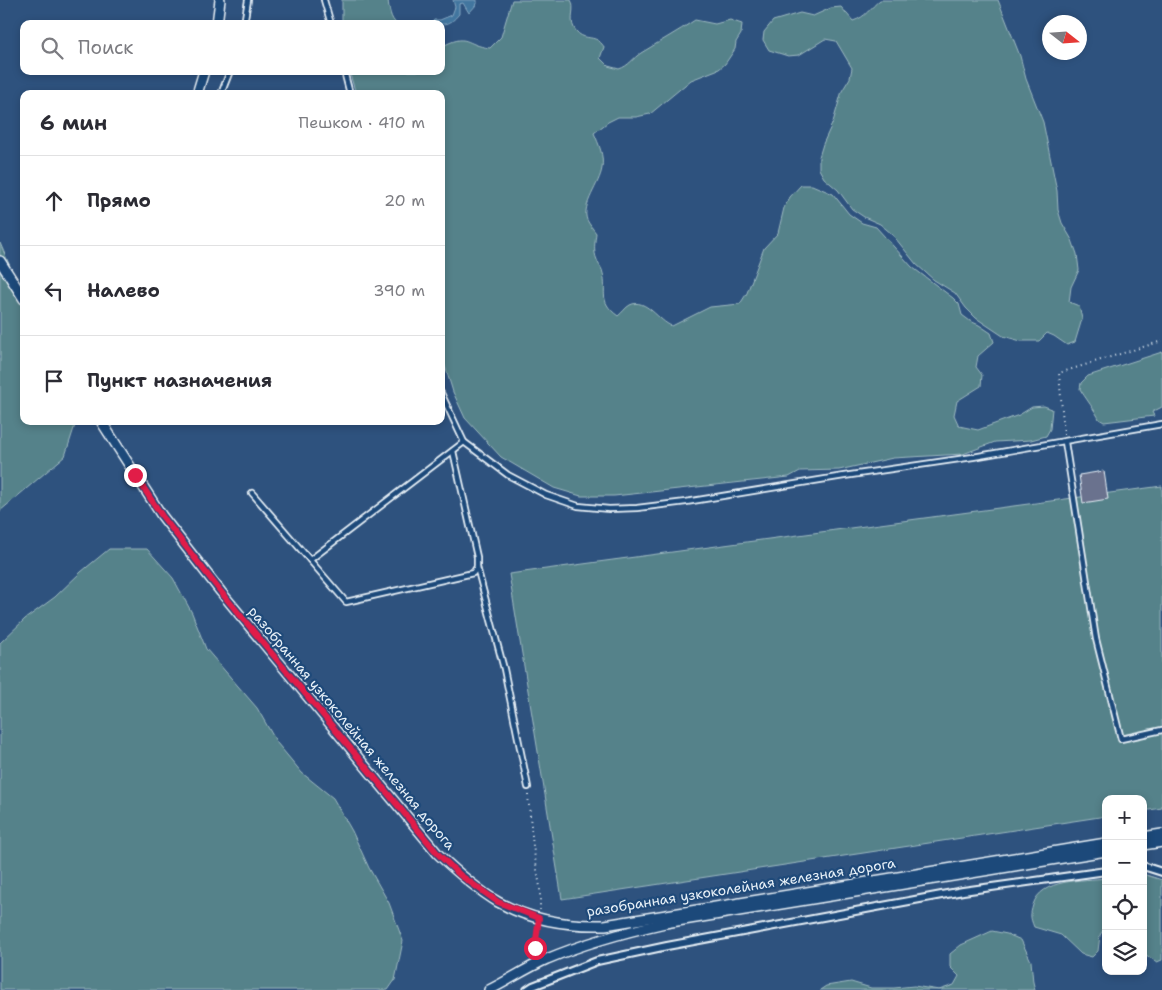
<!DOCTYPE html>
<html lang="ru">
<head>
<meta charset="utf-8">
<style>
	:root { --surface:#fff; --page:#f7f7f7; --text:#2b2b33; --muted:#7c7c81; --line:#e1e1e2 }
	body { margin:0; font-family:"Shantell Sans",sans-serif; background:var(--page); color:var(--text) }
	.controls { position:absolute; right:15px; bottom:15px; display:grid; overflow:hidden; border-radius:10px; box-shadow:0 2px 8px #0003 }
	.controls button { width:45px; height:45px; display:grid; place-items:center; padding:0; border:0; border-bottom:1px solid var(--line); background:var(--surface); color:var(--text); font:25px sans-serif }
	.compass { position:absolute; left:1042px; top:15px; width:45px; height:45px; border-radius:50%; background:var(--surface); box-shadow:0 2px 8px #0003; rotate:107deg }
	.stop { position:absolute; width:15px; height:15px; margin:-11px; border:4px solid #e11d48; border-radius:50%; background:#fff }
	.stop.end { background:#e11d48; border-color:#fff; box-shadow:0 1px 5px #0008 }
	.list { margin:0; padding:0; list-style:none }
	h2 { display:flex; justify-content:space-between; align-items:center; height:65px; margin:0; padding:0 20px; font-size:21px }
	h2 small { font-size:16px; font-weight:400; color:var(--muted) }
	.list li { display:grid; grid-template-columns:32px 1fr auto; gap:15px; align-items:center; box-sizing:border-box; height:90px; padding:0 20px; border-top:1px solid var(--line) }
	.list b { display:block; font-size:19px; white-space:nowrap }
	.list em { font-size:16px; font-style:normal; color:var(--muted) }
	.icon { flex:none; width:28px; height:28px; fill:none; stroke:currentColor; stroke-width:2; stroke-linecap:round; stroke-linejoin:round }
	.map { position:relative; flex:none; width:1162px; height:990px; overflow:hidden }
	.search { position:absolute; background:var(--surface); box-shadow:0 2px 8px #0003; left:20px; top:20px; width:425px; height:55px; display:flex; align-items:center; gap:12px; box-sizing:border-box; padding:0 18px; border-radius:10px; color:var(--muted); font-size:19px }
	.panel { position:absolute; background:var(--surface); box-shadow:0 2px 8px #0003; left:20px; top:90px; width:425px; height:335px; border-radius:10px }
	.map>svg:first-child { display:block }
</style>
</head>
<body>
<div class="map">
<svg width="1162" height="990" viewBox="0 0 1162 990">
	<rect width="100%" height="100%" fill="#2e527e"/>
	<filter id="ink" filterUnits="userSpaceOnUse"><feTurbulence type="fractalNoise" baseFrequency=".02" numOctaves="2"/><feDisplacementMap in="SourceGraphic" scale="10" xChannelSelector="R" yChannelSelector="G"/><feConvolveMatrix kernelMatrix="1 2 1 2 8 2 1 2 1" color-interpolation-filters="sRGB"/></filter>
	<g filter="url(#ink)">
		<g fill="#55828a" stroke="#9ebac1">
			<path d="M 342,0 L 388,0 C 389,8 390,19 397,24 L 342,24 Z"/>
			<path d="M 512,0 L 571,0 C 576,8 569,19 574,28 C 582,41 590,35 599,41 C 601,43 603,45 604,47 L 600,58 L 608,66 L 619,69 C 629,66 633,58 641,53 C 659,42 677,32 695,20 L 715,24 L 730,20 L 742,24 L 741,34 L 736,42 L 735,49 L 725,64 L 719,69 L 691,80 L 650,114 L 636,117 L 618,117 L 608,122 L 594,133 C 599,145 604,155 602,168 C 600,184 581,205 587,220 C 589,224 593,229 596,233 C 595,242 593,251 597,260 C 598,264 601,267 602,270 C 609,291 596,300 618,316 C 622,313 626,307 630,305 C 646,297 659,322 672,326 L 710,307 L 740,304 L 747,293 L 764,248 L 778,233 L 784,208 L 790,197 L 801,185 L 812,185 L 833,194 L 849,214 L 862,223 L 876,227 L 912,267 L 953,298 L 959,304 L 962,315 L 970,321 L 979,325 L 991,333 L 994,342 L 978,356 L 976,367 L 982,375 L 981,386 L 957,401 L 954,415 L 959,426 L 978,430 L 1019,415 L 1032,407 L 1044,406 L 1052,409 L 1050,429 L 1046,436 L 1031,440 L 995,442 L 963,454 L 893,458 L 839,470 L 800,471 L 789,477 L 614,496 L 581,496 L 554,488 L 501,457 L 465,418 L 453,392 L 441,353 L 441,94 L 356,94 L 349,71 L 441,71 L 441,47 C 469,32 464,45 490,48 L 501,37 Z"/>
			<path d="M 880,0 L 998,0 L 1020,56 L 1026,79 L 1043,122 L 1057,191 L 1058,210 L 1062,223 L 1072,240 L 1077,254 L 1079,270 L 1071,287 L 1069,302 L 1079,306 L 1082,319 L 1075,342 L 1067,345 L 1054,336 L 1047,333 L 1039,341 L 1021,341 L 1003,336 L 976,318 L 966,308 L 955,293 L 934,280 L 916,264 L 892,234 L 880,224 L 864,217 L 852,209 L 838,190 L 824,178 L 819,169 L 819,157 L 823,144 L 833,122 L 842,91 L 850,78 L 852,68 L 836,41 L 825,39 L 799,55 L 788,56 L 769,50 L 763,40 L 764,32 L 773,21 L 800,13 L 813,16 L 831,8 L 841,7 L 853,21 C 866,17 870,8 880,0 Z"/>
			<polygon points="0,243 24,299 24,421 76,422 65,456 0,511"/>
			<path d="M 1162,352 L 1162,407 L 1152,412 L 1154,416 L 1104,422 L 1099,419 C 1097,413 1084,396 1080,389 L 1081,383 L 1088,376 Z"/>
			<polygon points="1162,486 1162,808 1143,811 1143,799 1106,799 1106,816 562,899 509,574"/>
			<polygon points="109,549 147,549 173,578 192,613 206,649 257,708 277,743 302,773 333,798 352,831 369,868 389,903 403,941 395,980 388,990 0,990 0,643 25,619 55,597 81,572"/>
			<polygon points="1143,874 1162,880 1162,960 1157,962 1146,955 1143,952"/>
			<path d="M 1106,878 L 1106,926 L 1100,935 L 1098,951 L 1092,957 L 1081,954 L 1061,935 L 1034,927 C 1030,917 1030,915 1033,905 C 1041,878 1083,881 1106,878 Z"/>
			<polygon points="992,931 1007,934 1021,940 1031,961 1033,982 1035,990 820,990 826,986 851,982 871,988 894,988 914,986 939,990 954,985 959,976 950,967 950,954 961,945"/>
		</g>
		<path fill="#42769f" stroke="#84a7c3" d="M 453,0 L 477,0 L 477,4 L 469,13 L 463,3 L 459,4 L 459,14 C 449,26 446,24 431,24 L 431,23 L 434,20 L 440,20 L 452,15 L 455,7 Z"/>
		<polygon fill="#6b728e" stroke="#e8f1f8" points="1104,471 1108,499 1083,503 1079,475"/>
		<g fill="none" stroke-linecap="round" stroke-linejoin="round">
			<defs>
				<g id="service">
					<polyline points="324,0 331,24"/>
					<polyline points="244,24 248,0"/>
					<polyline points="344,71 350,94"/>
					<polyline points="221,94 230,71"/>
					<polyline points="441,393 464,442 508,475 546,495 578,506 609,509 637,508 686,502 844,476 973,457 1162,424"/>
					<polyline points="1065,442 1096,639 1121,739 1162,730"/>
					<polyline points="252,493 346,602 473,573 477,567 477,557 453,451"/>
					<polyline points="310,560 464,442"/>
					<polyline points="477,567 504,669 528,787"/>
				</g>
				<g id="pedestrian">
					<polyline points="1143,866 1162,872"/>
					<polyline points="527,990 533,986 597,961 667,946 963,891 1106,871"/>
				</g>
				<g id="minor">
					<polyline points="217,24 220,0"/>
					<polyline points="197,94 204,71"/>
					<polyline points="0,261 24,299"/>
					<path d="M 101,421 L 162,516 L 221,592 L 438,854 C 456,871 476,889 498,902 C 530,920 569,926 605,925 L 1106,843"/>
					<polyline points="1143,837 1162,834"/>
					<polyline points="1143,845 1162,842"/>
					<path d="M 489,990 C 509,980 527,968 547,959 C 585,943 625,932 665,923 L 1106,851"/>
				</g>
			</defs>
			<use href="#service" stroke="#e8f1f8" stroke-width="8"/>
			<use href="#pedestrian" stroke="#e8f1f8" stroke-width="10"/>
			<use href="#minor" stroke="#e8f1f8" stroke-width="12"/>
			<g stroke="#e8f1f8" stroke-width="2" stroke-dasharray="1 4" stroke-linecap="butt">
				<polyline points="1064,435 1059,373 1162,341"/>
				<polyline points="528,795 533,846 540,887 540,910"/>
				<polyline points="532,956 535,948 538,927"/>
			</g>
			<use href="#service" stroke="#1f4a7a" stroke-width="4.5"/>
			<use href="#pedestrian" stroke="#1f4a7a" stroke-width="6"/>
			<use href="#minor" stroke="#1f4a7a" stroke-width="9"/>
		</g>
	</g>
	<g fill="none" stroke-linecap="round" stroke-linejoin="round" filter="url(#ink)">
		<polyline stroke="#e11d48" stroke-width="6" points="135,475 162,516 221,592 438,854 460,875 498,902 539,918 535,948"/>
	</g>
	<g text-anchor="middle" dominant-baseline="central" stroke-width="4.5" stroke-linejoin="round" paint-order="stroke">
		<g font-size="14" fill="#e8f1f8" stroke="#1f4a7a">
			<text transform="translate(352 728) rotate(50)">разобранная узкоколейная железная дорога</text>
			<text transform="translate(741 887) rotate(-9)">разобранная узкоколейная железная дорога</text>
		</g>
	</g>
</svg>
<div class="controls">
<button>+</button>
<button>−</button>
<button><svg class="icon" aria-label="locate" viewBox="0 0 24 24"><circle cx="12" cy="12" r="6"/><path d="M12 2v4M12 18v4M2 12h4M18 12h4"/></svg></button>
<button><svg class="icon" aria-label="layers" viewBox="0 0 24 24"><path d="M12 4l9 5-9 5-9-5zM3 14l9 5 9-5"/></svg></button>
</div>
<svg class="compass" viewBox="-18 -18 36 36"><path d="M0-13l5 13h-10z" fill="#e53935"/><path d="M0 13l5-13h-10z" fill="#7c7c81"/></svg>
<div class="stop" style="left:535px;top:948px"></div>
<div class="stop end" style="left:135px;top:475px"></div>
<div class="search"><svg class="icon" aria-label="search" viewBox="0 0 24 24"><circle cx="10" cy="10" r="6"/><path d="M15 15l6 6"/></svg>Поиск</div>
<section class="panel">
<h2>6 мин<small>Пешком · 410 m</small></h2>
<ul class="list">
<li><svg class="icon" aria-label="ahead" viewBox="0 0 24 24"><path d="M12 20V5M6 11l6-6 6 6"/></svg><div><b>Прямо</b></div><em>20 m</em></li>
<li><svg class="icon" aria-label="left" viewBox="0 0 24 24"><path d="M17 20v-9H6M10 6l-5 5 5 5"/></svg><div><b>Налево</b></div><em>390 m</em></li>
<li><svg class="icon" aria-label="arrive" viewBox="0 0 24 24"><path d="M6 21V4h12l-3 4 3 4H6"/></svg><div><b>Пункт назначения</b></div></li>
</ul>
</section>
</div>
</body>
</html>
